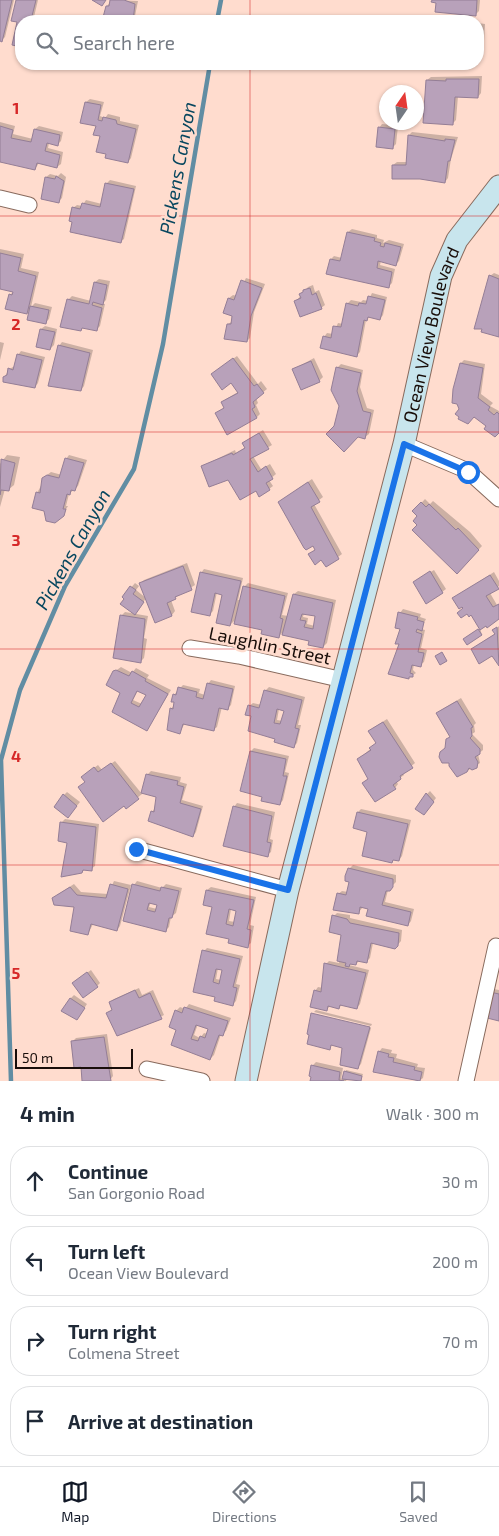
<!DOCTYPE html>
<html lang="en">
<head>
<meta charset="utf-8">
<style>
	:root { --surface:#fff; --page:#f2f2f3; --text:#1f2937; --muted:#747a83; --line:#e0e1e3; --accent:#111827 }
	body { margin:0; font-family:"Exo 2",sans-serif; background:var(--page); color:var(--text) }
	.compass { position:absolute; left:379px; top:85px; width:45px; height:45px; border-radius:50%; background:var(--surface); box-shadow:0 1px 4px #0004; rotate:13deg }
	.scale { position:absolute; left:15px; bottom:12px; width:118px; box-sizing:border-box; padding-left:5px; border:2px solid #180d09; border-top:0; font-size:14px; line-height:18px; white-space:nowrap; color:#180d09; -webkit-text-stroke:4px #ffdcce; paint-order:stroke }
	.stop { position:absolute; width:15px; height:15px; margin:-11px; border:4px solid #1a73e8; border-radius:50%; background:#fff }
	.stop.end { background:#1a73e8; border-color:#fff; box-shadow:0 1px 5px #0008 }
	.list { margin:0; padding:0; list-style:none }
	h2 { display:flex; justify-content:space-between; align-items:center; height:65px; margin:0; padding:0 20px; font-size:21px }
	h2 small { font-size:16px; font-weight:400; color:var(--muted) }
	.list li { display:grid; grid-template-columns:32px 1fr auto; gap:15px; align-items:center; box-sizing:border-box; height:70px; margin:0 10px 10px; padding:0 10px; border:1px solid var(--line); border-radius:20px }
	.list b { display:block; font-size:19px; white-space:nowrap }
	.list p { margin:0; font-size:16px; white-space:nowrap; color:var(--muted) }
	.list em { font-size:16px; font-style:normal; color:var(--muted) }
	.icon { flex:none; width:28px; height:28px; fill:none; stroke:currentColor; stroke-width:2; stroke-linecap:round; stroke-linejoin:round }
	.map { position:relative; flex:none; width:499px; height:1081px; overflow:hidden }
	.search { position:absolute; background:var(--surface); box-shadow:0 1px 4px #0004; left:15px; right:15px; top:15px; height:55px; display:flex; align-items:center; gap:12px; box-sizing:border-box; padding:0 18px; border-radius:20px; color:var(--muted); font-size:19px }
	.sheet { height:385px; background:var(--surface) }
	nav { display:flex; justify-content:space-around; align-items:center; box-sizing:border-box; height:70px; border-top:1px solid var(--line); background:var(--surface); font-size:14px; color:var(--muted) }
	nav a { display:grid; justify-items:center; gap:2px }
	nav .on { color:var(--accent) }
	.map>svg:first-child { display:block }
</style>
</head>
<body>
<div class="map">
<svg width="499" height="1081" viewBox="0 0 499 1081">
	<rect width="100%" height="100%" fill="#ffdcce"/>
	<g fill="#0003" fill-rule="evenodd">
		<polygon points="0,0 14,0 5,37 2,40 0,40"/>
		<polygon points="17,0 38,0 34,17 44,19 43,21 21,21 21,46 14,44 19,21"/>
		<polygon points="112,0 138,1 134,21 105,21 107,6"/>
		<polygon points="433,0 480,0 479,11 475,15"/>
		<polygon points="413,19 445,21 411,21"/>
		<polygon points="478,23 485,24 484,41 481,45 478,45"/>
		<polygon points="482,76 481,93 478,97 458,96 456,120 453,123 425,122 427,80 431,77"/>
		<polygon points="90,99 104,102 100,116 105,118 108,114 120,117 120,121 139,125 131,158 128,162 107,154 97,125 82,122 86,102"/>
		<polygon points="0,122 15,126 13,134 33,139 35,129 39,126 63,132 61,141 57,145 49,143 48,148 63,152 61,164 57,167 39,163 35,169 0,160"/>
		<polygon points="382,124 398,126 396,144 393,147 379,128"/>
		<polygon points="412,132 458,137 451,159 448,178 445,182 393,165 397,162 407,162 409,135"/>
		<polygon points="61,173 66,177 62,198 58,202 46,177 50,174 58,176"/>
		<polygon points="110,180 136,186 124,239 120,242 73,208 77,205 82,206 86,200 102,204 106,184"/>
		<polygon points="352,229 377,235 377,238 384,240 383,243 389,240 404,244 399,261 396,264 381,261 380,265 395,269 392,283 388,287 331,259 334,256 342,258 348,232"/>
		<polygon points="0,249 24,254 21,268 39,272 31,307 35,303 52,307 49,319 46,322 31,309 27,313 10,295 14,291 0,287"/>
		<polygon points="494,273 499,275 499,336 490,276"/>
		<polygon points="246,278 265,284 254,312 250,338 247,341 228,324 233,321 233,315 225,312 229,298 233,295 237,296"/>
		<polygon points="99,279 110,281 106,300 102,304 105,304 100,326 96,330 83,327 80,330 68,300 72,296 91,301 95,282"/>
		<polygon points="313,285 315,292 319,290 325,305 321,308 296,301 308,287"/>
		<polygon points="372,293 387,297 383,315 380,319 370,316 366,320 360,352 357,355 324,337 327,333 333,334 338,323 343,324 347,304 351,300 361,302 363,300 368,301"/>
		<polygon points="45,326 57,329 54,345 50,349 41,329"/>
		<polygon points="0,342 4,343 0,360"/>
		<polygon points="62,342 93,350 84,386 81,390 50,385 59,346"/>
		<polygon points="21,351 45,357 38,383 35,387 5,382 4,378 9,369 15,366 18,355"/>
		<polygon points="237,356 258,384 261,381 267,389 256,398 258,403 256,405 260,414 257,417 217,413 225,407 222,402 226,399 238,392 231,382 216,371"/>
		<polygon points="314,358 323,377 319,381 294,369"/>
		<polygon points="464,360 485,364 481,394 493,403 490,406 499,411 499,432 460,409 454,390 461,363"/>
		<polygon points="341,364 363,370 360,387 367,408 374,410 369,434 365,437 335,426 340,406 337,368"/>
		<polygon points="263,430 272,445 253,456 261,469 270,464 276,474 269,480 273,486 269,489 256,489 203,466 235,450 236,453 246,447 243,443 247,440"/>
		<polygon points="7,455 20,457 14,485 8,490 5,489 0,507 0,464"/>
		<polygon points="69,455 87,460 78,486 69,494 66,506 68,506 61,518 45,510 37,493 47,475 51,472 62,475 66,459"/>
		<polygon points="312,479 323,497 314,504 342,554 326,566 322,559 310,554 316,549 296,490"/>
		<polygon points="425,499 430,504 433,501 470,532 482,546 457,572 419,525 419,516 414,511"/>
		<polygon points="187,563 195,585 171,600 175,611 172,615 156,621 141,583 144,580"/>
		<path d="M 204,569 L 243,578 L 238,600 L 241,600 L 244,587 L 248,583 L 288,593 L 282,615 L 288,616 L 294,594 L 298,591 L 336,600 L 327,643 L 323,647 L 285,630 L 278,637 L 237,618 L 230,625 L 224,594 L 217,592 L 213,611 L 209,615 L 201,573 ZM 304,613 L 317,615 L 315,626 L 307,624 L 308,618 L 303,617 Z"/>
		<polygon points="434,570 446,589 442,592 414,582"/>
		<polygon points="494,572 499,581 499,586 490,593 497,605 499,604 499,618 480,628 482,635 466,637 481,628 472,613 454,598"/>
		<polygon points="135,583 139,586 136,590 146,598 138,610 123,597"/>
		<polygon points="403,609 421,614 420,617 426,619 421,629 425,630 421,648 427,650 424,662 420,665 414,664 413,670 416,673 408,678 400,643 402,628 400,613"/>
		<polygon points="125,612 148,616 144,638 147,639 144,658 141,661 121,616"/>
		<polygon points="499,626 499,665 493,654 472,649 496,633 494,631"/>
		<path d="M 121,667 L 132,673 L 136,668 L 149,675 L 147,678 L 171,690 L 147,729 L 122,692 L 114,672 ZM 138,690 L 147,695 L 142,704 L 133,700 Z"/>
		<polygon points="211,680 235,686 231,705 227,709 222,707 217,727 213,730 185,723 180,732 171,709 174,705 174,695 183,685 200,689 199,693 205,695 208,684"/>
		<path d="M 269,687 L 305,697 L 298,725 L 301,725 L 297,743 L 294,746 L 253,716 L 249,706 L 253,703 L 262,705 L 265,691 ZM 279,709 L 285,710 L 283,721 L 277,720 Z"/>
		<polygon points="461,698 476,723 474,725 475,732 472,734 483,745 483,750 478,754 480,763 467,771 447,748 451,736 441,710"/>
		<polygon points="387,719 415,763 403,773 404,775 396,781 398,784 395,788 364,783 369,778 359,759 377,743 373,728"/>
		<polygon points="254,748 289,756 285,772 289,773 283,800 280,804 251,751"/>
		<polygon points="115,761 142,794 126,807 86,774 98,765 102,770"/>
		<polygon points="151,771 181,777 180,782 187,784 182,800 203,806 196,832 193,836 152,812 155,808 157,796 147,775"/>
		<polygon points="430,791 436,798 427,810 427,794"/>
		<polygon points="67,792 80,802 71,813 64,795"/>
		<polygon points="237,803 275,812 270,839 273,840 271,852 267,855 234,807"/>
		<polygon points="361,809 411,820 402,856 399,860 394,859 391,862 358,812"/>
		<polygon points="65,819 99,824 95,866 91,869 85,869 82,872 61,823"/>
		<polygon points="353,865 396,875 396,882 388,890 385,902 414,909 411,921 408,925 369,908 363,907 358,913 338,894 342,891 348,892 351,881 349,869"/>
		<polygon points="114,881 131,885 120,926 117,930 93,924 88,934 75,906 57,895 74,884 81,892 108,894"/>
		<path d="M 137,881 L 162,888 L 166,884 L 182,888 L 176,913 L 171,917 L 169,927 L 165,931 L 125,920 L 134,885 ZM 151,902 L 159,904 L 157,909 L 149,907 Z"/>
		<path d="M 211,887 L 256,897 L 250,925 L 254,926 L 251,943 L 247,946 L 230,938 L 207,890 ZM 231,909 L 238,910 L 235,922 L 229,921 Z"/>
		<polygon points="337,913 350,915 350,918 402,930 401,941 395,948 373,943 370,958 366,962 360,960 356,964 351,963 349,965 369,970 360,1004 357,1008 342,1004 339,1008 330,1006 326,1010 315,991 318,987 323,988 326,964 329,961 339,963 342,934 334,916"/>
		<path d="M 207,948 L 243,956 L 236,984 L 240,985 L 236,1001 L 233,1004 L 217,996 L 204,951 ZM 218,968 L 224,969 L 221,980 L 216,979 Z"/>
		<polygon points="91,970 100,983 97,986 77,980"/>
		<polygon points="139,988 142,995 153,990 164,1015 136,1029 108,1013 113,1009 110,1003 114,999"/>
		<polygon points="494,989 499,990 499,1019 491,993"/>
		<polygon points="74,995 87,1004 77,1019 70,999"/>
		<path d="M 189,1004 L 231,1018 L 226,1031 L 221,1034 L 214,1055 L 210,1059 L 178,1029 L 176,1011 L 180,1007 L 185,1009 ZM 198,1024 L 210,1029 L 208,1034 L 204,1033 L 200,1038 L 194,1035 Z"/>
		<polygon points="316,1010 372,1024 371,1026 314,1012"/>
		<polygon points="313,1013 313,1015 371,1028 361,1064 357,1068 343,1047 333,1044 329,1048 313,1014"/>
		<polygon points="107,1034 113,1076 109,1081 85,1081 82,1065 72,1042 76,1038"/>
		<polygon points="382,1048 392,1050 391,1053 397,1054 396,1058 418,1064 417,1067 425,1068 423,1078 419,1081 374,1071 379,1052"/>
		<polygon points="316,1062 343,1068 341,1079 343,1079 346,1070 363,1074 361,1081 347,1079 346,1081 311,1081 313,1065"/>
	</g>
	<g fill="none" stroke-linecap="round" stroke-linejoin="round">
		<g stroke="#618da3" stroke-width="4.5">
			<polyline points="217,21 221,0"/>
			<polyline points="11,1081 1,760 20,690 65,586 134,469 163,344 210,64"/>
		</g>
	</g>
	<g fill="#b8a1ba" stroke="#947e96" fill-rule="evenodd">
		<polygon points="0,0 12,0 2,42 0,41"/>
		<polygon points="16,0 36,0 31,20 35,21 21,21 21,47 12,45 17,22 11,21"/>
		<polygon points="92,0 106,0 102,6"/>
		<polygon points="110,0 124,0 135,4 133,21 102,21 106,6 109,6"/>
		<polygon points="432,0 477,0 476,16 435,12 436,3 431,2"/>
		<polygon points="478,26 482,27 481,46 478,46"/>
		<polygon points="446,79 479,79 478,98 455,97 453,125 423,123 426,80 446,81"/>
		<polygon points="85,102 101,105 98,120 102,121 103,117 116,120 117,124 136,129 128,163 105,158 106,154 96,152 100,136 93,135 96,126 80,123"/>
		<polygon points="0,126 13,130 11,138 31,142 34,129 60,135 58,146 47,143 45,151 60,155 57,168 37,163 35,170 0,162"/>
		<polygon points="378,127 395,129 393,149 376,147"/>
		<polygon points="408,135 445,141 445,139 455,140 450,161 448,161 445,183 420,179 392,179 392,165 406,165"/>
		<polygon points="56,176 64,181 59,203 41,199 45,177 55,179"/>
		<polygon points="105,183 134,189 121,243 70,232 72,222 69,221 72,207 80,209 82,203 100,207"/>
		<polygon points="347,232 375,238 374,241 381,243 380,246 384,247 385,243 401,247 396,266 378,261 377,268 392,272 389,288 326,274 330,259 340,261"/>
		<polygon points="0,253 21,258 18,271 36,276 27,314 5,309 9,294 12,295 13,292 0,289"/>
		<polygon points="489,275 499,279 499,337 481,332 482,329 474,329"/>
		<polygon points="241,280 262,288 251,316 247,342 224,339 227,324 231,324 232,316 223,313 228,298 234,300"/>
		<polygon points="94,282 107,285 103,305 93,302 92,305 102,308 97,331 82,328 81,331 60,327 67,299 89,304"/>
		<polygon points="310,288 312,295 316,293 322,309 300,317 294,301 301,298 299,294 303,292 303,290"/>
		<polygon points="368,296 385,300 380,320 368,317 367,321 364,320 357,357 320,348 323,336 331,338 333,326 341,327 346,303 358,306 359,303 366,304"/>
		<polygon points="30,306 49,310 46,324 27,320"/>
		<polygon points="40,329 55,332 50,350 36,347"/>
		<polygon points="58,345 90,353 81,391 48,386"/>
		<polygon points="17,354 42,360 35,388 3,382 3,377 7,375 8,368 13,370"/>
		<polygon points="233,358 254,386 257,384 264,393 253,402 255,407 252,409 257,418 227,435 215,413 224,408 221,402 238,393 231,383 222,390 211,374"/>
		<polygon points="311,361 320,382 301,390 292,369"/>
		<polygon points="460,363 483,368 478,398 490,407 488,410 494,415 497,412 499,414 499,433 495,437 484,429 486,426 474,417 468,424 458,419 459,417 455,414 459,409 457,404 452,403 453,389"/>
		<polygon points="336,367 361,373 357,391 363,411 371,413 365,439 358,437 344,452 326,434 334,426 339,406 331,390"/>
		<polygon points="259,433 269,449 250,459 258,472 266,466 273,479 266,483 270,490 259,497 256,491 240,500 228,480 209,487 201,466 232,453 233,455 245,448 242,443"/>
		<polygon points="65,458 84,463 75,491 71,490 70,495 67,494 63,509 66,509 64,516 55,523 46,521 44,511 32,508 36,492 40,493 42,478 47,475 59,478"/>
		<polygon points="1,459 15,463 9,491 1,490 0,495"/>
		<polygon points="308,482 320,502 311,507 339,559 326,567 321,560 315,565 308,554 315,550 313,546 306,550 304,548 278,502"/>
		<polygon points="421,502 426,507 429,504 456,530 458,528 479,550 457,574 412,530 417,525 413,521 417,516 412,511"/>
		<polygon points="183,566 192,590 175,597 176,599 167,603 172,616 155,623 139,583"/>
		<polygon points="430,571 443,593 426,604 413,582"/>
		<polygon points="200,572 241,581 230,626 216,623 222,595 215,593 210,616 191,612"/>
		<polygon points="490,575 499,589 486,596 493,607 499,604 499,619 487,628 486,626 480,630 471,615 469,617 467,614 461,618 457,613 463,608 462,607 459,609 452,598"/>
		<polygon points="130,586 136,590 133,594 144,602 135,615 120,604 124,599 122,597"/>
		<polygon points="243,586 285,596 280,618 283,619 279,638 261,634 262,630 234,624"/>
		<path d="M 293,594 L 333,603 L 323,648 L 308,645 L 309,641 L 282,635 ZM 302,614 L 315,616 L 313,629 L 304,627 L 306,621 L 300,620 Z"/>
		<polygon points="398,612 418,617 417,620 424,622 422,631 417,629 416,632 422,634 418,652 424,653 421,667 412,665 410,673 413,674 413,677 409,677 409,679 388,674 399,644 395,644 400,629 395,628"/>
		<polygon points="120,615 145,619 141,663 113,658"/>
		<polygon points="497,627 499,666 492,656 479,664 471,649 495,634 492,630"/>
		<polygon points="478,629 482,635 467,645 463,639"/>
		<polygon points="442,652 447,661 440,665 435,656"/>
		<path d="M 116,670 L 129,676 L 132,671 L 146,679 L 145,681 L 168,694 L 147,731 L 112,712 L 120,693 L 106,685 L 113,671 ZM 137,691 L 146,695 L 139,707 L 131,703 Z"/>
		<polygon points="207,683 233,689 228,710 219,708 214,731 183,724 180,734 167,730 170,708 173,709 174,702 171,702 173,694 176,695 178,687 197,692 196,697 203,699"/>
		<path d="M 264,690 L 302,700 L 295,728 L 299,729 L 294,748 L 274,742 L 275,739 L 248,731 L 251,716 L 245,715 L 248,705 L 259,708 ZM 277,709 L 284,711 L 280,724 L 274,723 Z"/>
		<polygon points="457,701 473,727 471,728 472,736 470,738 480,749 480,754 475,757 478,762 477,768 472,770 469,768 467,772 457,777 449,766 449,763 442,763 439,757 440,752 445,748 446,739 450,737 436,713"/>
		<polygon points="383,722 413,768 400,776 401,779 393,785 396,789 375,802 362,783 368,779 357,759 371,750 369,748 376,743 368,731"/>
		<polygon points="250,751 286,759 283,776 287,776 280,805 261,801 262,797 240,791"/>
		<polygon points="111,763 139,799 126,809 124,806 103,822 78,787 85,782 81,777 94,767 98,772"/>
		<polygon points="146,774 178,781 177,785 184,787 180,803 201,809 193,837 148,821 151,811 154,812 156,797 141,793"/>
		<polygon points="426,793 434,802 424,815 415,809"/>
		<polygon points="63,794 77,806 68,818 54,807"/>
		<polygon points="233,806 272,816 269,831 267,842 271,843 268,857 223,846"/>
		<polygon points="357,812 408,824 399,861 393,860 392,863 362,856 367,832 353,828"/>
		<polygon points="60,822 96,827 92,871 83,870 82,873 61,877 67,843 58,841"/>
		<polygon points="348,868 393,879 393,887 390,891 386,891 382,905 411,912 408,926 366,916 368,909 360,907 359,914 333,910 337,893 346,895 349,882 345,881 345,876"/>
		<polygon points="110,884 128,889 117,931 91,924 88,935 70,931 74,907 54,905 52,898 70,887 77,895 106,898"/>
		<path d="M 132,884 L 160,891 L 161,887 L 179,891 L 172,918 L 169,918 L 166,932 L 123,921 ZM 149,903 L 157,905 L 155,912 L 147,910 Z"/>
		<path d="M 206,890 L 254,900 L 247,929 L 251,930 L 248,948 L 228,943 L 229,939 L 206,934 L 212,907 L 203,905 ZM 229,909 L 236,911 L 233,926 L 226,924 Z"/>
		<polygon points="332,915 347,919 350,923 399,933 398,946 395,949 371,943 367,963 357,961 356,965 350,964 349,967 345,966 346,963 337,961 341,935 329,932"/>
		<path d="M 202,950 L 240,959 L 233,987 L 237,988 L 233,1006 L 214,1001 L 215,997 L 193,992 ZM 216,969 L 222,970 L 219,984 L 213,982 Z"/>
		<polygon points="324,963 366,973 357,1009 340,1005 339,1009 328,1006 327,1011 310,1007 314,990 321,992"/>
		<polygon points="87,972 98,987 83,998 72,983"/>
		<polygon points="135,990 139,998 150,993 162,1019 117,1036 106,1013 112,1010 109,1002"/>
		<polygon points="490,992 499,994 499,1021 487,1018"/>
		<polygon points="70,998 85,1008 77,1020 61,1011"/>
		<path d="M 184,1007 L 228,1021 L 223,1036 L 219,1035 L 210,1060 L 171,1045 L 176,1030 L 169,1027 L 175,1010 L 182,1013 ZM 196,1025 L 208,1029 L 205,1038 L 200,1036 L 198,1041 L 191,1039 Z"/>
		<polygon points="311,1013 370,1027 358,1069 340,1065 342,1048 331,1045 330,1050 307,1044 309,1035 307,1034"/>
		<polygon points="104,1037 111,1081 82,1081 81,1067 74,1068 71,1041"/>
		<polygon points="378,1051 389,1054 388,1057 394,1058 393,1062 415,1067 414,1070 422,1072 420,1081 373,1072"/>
		<polygon points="311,1065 340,1072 339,1080 344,1081 310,1081 311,1077 309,1076"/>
		<polygon points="344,1071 362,1076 361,1081 342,1079"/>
	</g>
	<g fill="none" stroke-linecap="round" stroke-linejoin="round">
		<defs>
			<g id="street">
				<polyline points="0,198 29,205"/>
				<polyline points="404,444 468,471 499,499"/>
				<polyline points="190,648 239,656 343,680"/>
				<polyline points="136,849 288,890"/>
				<polyline points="147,1069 202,1081"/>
				<polyline points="466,1081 496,946"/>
			</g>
			<g id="secondary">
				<path id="s1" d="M 246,1081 L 288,890 L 404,444 L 441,276 L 457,240 L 499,186"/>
			</g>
		</defs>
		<use href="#street" stroke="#886a5d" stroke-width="17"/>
		<use href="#secondary" stroke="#886a5d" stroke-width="23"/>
		<use href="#street" stroke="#fff" stroke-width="15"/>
		<use href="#secondary" stroke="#c8e5ed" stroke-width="21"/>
	</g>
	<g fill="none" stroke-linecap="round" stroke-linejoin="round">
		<polyline stroke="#1a73e8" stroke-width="6" points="136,849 288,890 404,444 468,472"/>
	</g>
	<path fill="none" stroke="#d62828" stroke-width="1" stroke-opacity="0.55" d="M 250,0 L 250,21M 250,64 L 250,1081M 0,216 L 499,216M 0,432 L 499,432M 0,649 L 499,649M 0,865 L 499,865"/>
	<g text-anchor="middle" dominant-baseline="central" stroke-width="5" stroke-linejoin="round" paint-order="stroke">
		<g font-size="18" fill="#180d09" stroke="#ffdcce">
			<text stroke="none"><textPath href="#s1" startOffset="769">Ocean View Boulevard</textPath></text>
			<text transform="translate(270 645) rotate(12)">Laughlin Street</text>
		</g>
		<g font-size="19" font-style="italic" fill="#08475f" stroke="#ffdcce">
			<text transform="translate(177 168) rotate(-80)">Pickens Canyon</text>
			<text transform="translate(72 549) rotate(-61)">Pickens Canyon</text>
		</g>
	</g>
	<g font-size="16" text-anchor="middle" font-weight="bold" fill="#d62828" stroke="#ffdcce" stroke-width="5" stroke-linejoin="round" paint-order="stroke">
		<text x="16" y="114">1</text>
		<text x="16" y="330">2</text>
		<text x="16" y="546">3</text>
		<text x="16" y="762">4</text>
		<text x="16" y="979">5</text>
	</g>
</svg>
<svg class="compass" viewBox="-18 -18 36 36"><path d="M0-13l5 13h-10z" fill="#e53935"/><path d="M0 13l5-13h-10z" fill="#747a83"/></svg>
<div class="scale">50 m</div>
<div class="stop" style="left:468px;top:472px"></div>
<div class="stop end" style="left:136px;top:849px"></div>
<div class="search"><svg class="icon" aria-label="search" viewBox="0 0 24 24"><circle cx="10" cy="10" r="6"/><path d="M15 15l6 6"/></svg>Search here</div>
</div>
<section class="sheet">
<h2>4 min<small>Walk · 300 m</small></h2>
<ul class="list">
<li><svg class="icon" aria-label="ahead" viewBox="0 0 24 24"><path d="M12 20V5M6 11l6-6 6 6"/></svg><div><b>Continue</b><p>San Gorgonio Road</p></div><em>30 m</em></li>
<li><svg class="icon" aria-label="left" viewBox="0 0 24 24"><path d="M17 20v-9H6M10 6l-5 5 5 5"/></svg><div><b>Turn left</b><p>Ocean View Boulevard</p></div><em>200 m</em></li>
<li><svg class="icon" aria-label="right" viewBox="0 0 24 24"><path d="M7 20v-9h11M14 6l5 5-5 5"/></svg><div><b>Turn right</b><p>Colmena Street</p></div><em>70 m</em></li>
<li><svg class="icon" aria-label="arrive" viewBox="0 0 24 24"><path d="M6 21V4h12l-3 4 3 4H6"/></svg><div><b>Arrive at destination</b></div></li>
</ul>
</section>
<nav>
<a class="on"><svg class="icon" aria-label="map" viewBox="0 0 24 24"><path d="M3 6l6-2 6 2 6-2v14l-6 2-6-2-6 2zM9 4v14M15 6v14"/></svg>Map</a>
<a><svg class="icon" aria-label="directions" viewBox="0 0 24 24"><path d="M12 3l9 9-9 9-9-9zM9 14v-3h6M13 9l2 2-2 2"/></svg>Directions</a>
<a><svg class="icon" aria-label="saved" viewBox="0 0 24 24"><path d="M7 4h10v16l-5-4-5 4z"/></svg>Saved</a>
</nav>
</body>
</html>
